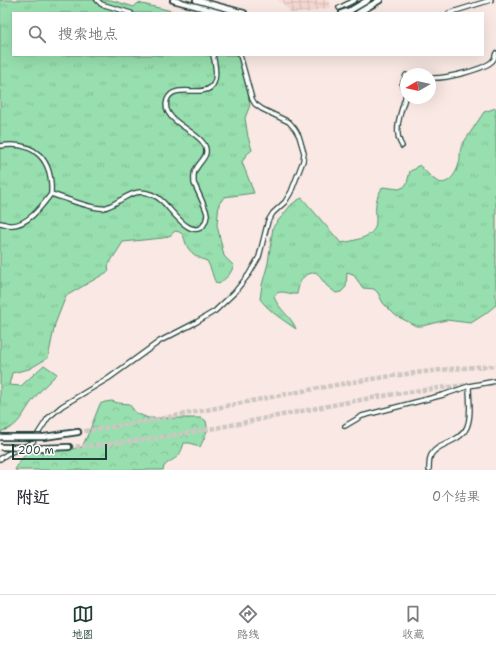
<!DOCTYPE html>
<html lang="zh">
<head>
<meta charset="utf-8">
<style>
	:root { --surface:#fff; --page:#f7f7f7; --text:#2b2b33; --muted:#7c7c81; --line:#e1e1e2; --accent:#1f3d34 }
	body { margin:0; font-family:"Shantell Sans","LXGW WenKai TC",sans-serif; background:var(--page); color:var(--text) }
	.compass { position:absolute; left:400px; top:68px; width:36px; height:36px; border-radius:50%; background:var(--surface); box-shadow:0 4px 16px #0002; rotate:261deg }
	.scale { position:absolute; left:12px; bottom:10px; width:95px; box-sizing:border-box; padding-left:4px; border:2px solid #1f3d34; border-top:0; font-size:11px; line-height:14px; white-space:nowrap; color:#1f3d34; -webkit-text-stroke:3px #fff; paint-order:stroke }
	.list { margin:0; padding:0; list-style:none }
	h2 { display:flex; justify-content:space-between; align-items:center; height:52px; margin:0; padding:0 16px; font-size:17px }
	h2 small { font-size:13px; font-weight:400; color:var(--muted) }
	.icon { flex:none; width:22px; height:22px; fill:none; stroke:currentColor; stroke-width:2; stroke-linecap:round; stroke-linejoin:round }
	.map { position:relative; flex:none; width:496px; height:470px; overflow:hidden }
	.search { position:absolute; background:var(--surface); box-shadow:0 4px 16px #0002; left:12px; right:12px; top:12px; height:44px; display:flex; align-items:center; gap:10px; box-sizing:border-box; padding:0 14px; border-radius:0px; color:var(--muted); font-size:15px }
	.sheet { height:124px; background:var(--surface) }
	nav { display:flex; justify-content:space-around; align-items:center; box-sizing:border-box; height:56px; border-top:1px solid var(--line); background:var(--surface); font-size:11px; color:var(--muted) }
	nav a { display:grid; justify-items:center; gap:2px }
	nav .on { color:var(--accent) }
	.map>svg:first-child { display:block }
</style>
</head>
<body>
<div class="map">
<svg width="496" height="470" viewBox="0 0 496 470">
	<defs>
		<pattern id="industrial-grid" width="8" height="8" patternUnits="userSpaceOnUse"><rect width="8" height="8" fill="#f5d8d1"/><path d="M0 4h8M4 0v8" fill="none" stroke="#d2bab4"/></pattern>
		<pattern id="grass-tufts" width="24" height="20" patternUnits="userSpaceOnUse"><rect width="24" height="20" fill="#97dfae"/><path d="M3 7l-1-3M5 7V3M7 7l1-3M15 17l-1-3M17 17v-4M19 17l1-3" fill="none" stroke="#82c096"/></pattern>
		<pattern id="forest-crowns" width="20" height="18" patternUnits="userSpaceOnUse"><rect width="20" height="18" fill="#97dfae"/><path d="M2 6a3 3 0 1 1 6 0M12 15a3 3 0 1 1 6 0" fill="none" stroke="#82c096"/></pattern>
	</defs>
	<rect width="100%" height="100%" fill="#f9e8e4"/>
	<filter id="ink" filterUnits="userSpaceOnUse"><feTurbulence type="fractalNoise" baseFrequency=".025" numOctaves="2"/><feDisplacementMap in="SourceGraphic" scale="8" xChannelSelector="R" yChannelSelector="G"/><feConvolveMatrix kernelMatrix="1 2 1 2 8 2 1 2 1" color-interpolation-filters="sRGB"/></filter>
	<g filter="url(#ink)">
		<polygon fill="url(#industrial-grid)" points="277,0 328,0 331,7 308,12 291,13 282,2"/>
		<g fill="url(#grass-tufts)" stroke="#5b8e71">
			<path d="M 0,0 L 111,0 L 134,7 L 138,3 L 180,13 L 13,13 L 13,55 L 239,55 L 245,76 L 250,105 L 245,118 L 248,137 L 252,150 L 246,155 L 242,162 L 254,193 L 224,197 L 219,204 L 217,225 L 224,256 L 234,266 L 229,275 L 219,284 L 216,283 C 212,276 212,269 207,261 C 199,258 193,255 188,248 C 183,240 186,232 175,231 L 171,235 L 163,238 L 123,242 L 109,264 L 108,266 L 109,271 L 66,296 L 55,324 L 48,358 L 29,369 L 12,373 L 9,385 L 21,386 L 44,365 L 57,374 C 49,382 40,390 33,400 C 23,412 20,427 2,431 L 0,435 Z"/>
			<path d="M 496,108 L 496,305 L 485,314 L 471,323 L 446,320 L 422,326 L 416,326 L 395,315 L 383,303 L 378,293 L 374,289 L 363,288 L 353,274 L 347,272 L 346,287 L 341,292 L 336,293 L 327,286 L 316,272 C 301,275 300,280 297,294 C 290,295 284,290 277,293 L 274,297 C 279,310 292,317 296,329 C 282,319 271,313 260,299 L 262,285 L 268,263 L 273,227 L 291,205 L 296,201 L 302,198 L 341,243 C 399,234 362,215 383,187 L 399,189 L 404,187 L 407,183 L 410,171 L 415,169 L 419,165 C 425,170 429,176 435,180 C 447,189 457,173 459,163 C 461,157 459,151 462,145 L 484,112 Z"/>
		</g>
		<path fill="url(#forest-crowns)" stroke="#5b8e71" d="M 112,401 L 118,403 L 129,404 L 136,413 L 148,418 L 202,418 L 206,421 C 209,432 204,438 200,447 L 190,443 L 184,443 C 179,460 176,456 164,466 L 163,470 L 15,470 C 27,448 29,450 53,451 C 63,451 72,449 82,447 L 89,432 L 100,404 L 105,402 Z"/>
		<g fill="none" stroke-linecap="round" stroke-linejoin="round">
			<g stroke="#cdc6c1" stroke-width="4.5" stroke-dasharray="4.5 2" stroke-linecap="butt">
				<polyline points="488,384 496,383"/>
				<path d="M 78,432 C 218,413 355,372 496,366"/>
				<path d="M 69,447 C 204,440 335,396 470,385"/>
			</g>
			<defs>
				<g id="minor">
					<polyline points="97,0 101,4 131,13"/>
					<polyline points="339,8 355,0"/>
					<polyline points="449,13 491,0"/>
					<polyline points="406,75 402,85 406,92"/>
					<path d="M 430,78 C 443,79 487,70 494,59 C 495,57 495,55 496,53"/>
					<path d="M 0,146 C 35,140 53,160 51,194 C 62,197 93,210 104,208 C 117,205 126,193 140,192 C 148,192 157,196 162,201 C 171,209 190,239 203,226 C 205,223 207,218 207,214 C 206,208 197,190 194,183 C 194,179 193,175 195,171 C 199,161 211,156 204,144 C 196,130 160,120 167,100 C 176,75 228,116 213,55"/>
					<path d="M 402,146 C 392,130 402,111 406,94"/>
					<path d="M 0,223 C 3,223 6,225 9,225 C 27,227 42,206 51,194"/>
					<polyline points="345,426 362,416 443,395 469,386"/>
					<polyline points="0,459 7,454 32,443 48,418 62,406 109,378 160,341 195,323 215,311 234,293 249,274 259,257 268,221 273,213 285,202 291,192 303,161 304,153 299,136 295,129 289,122 262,109 255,104 252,99 240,55"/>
					<path d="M 429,470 C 429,465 429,459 431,455 C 437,443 460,443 467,427 C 472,415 469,399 469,386 L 496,381"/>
				</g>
				<g id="tertiary">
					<polyline points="173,0 221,13"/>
					<polyline points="196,0 244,13"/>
					<polyline points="342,13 351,10 368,0"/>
					<polyline points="358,13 380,0"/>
					<polyline points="44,437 78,432"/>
					<polyline points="42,448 69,447"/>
				</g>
			</defs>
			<use href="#minor" stroke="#1f3d34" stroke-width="6"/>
			<use href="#tertiary" stroke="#1f3d34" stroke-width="8"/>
			<use href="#minor" stroke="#fff" stroke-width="3.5"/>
			<use href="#tertiary" stroke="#fff" stroke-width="4.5"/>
			<defs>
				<g id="tertiary-bridge">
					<polyline points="0,437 44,437"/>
					<polyline points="0,447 42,448"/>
				</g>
			</defs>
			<use href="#tertiary-bridge" stroke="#1f3d34" stroke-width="8" stroke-linecap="butt"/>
			<use href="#tertiary-bridge" stroke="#fff" stroke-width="4.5"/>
		</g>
	</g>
</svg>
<svg class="compass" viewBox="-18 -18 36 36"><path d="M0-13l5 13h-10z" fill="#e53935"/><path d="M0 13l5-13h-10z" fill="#7c7c81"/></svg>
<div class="scale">200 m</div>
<div class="search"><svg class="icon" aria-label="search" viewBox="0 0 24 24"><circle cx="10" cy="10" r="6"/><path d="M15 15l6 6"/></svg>搜索地点</div>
</div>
<section class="sheet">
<h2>附近<small>0个结果</small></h2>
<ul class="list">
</ul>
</section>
<nav>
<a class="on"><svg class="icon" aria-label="map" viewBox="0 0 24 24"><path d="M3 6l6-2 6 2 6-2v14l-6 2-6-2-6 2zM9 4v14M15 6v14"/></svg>地图</a>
<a><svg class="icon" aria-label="directions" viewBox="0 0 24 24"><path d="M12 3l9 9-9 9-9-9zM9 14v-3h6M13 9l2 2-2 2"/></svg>路线</a>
<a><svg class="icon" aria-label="saved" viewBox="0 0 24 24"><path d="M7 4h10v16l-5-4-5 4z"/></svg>收藏</a>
</nav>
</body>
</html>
